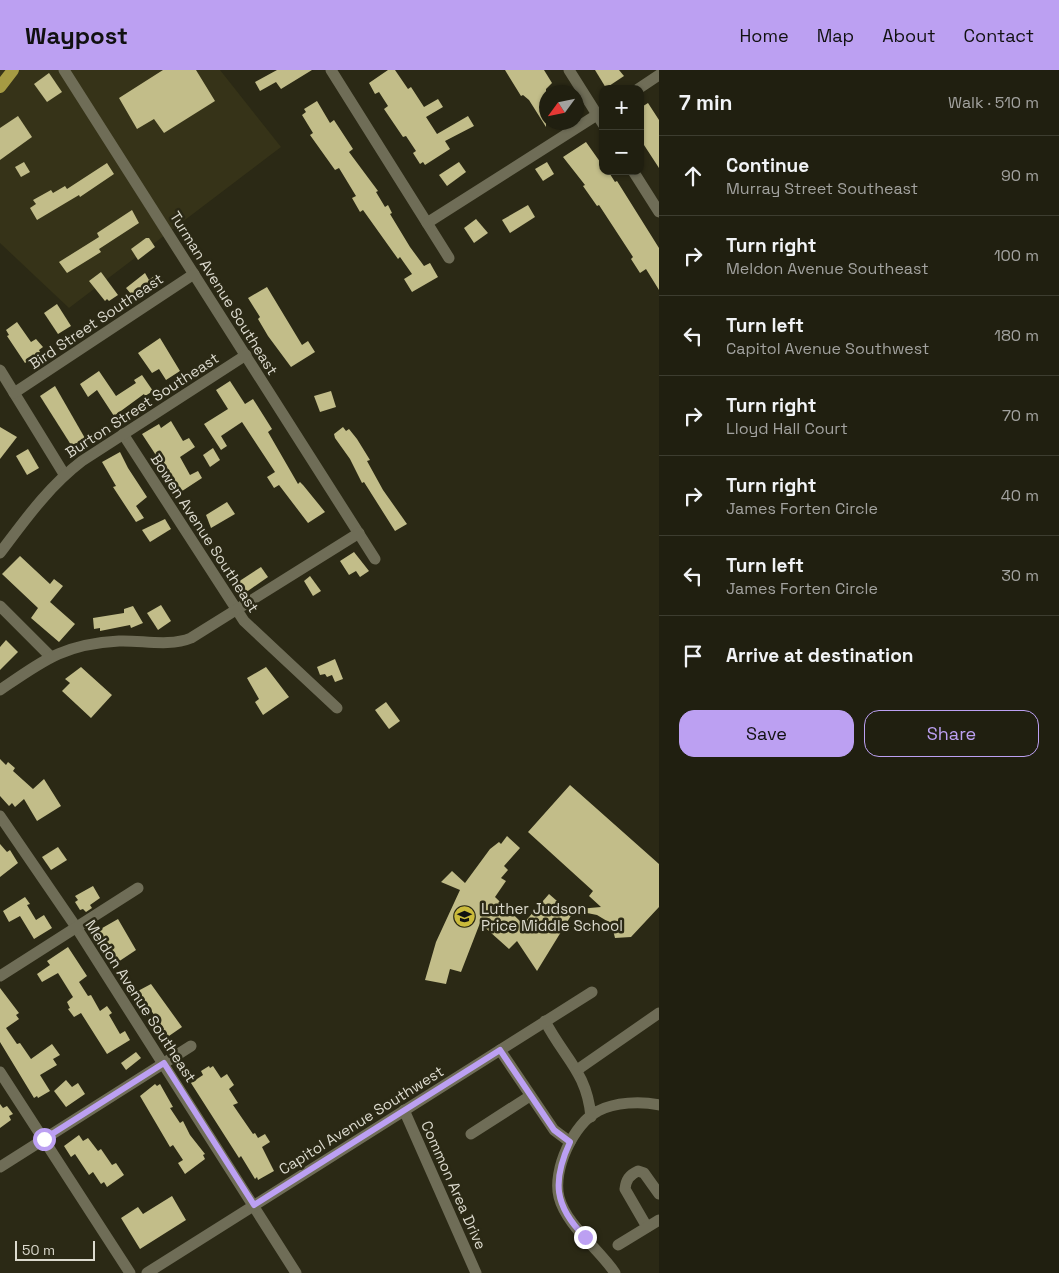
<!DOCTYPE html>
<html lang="en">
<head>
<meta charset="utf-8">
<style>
	:root { --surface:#201f10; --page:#282719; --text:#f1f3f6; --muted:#a2a29f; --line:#3d3d30; --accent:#bca0f2 }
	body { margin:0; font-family:"Space Grotesk",sans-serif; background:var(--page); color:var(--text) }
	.controls { position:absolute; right:15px; top:15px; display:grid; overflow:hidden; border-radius:10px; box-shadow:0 1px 4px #0004 }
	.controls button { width:45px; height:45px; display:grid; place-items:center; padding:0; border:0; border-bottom:1px solid var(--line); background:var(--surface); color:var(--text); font:25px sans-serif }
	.compass { position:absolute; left:539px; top:15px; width:45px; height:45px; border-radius:50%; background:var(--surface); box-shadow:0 1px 4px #0004; rotate:237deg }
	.scale { position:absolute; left:15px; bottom:12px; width:80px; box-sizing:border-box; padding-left:5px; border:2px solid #dcdace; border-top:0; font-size:14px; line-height:18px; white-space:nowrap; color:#dcdace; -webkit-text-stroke:4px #2b2915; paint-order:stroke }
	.stop { position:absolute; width:15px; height:15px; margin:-11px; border:4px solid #bca0f2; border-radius:50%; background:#fff }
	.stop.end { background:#bca0f2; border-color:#fff; box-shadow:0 1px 5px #0008 }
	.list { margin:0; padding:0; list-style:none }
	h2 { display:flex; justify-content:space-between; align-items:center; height:65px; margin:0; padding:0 20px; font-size:21px }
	h2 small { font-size:16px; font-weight:400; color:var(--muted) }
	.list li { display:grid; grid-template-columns:32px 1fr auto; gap:15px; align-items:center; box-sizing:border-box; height:80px; padding:0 20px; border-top:1px solid var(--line) }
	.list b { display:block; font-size:19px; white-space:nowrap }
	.list p { margin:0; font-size:16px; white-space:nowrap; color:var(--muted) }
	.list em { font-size:16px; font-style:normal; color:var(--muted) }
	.actions { display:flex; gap:10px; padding:15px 20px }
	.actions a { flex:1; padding:11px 0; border:1px solid var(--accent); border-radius:15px; text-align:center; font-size:18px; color:var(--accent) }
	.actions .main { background:var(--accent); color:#111 }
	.icon { flex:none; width:28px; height:28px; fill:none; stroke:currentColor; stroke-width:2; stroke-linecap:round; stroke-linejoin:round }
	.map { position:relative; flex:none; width:659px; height:1203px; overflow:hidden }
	header { display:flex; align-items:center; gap:30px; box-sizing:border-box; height:70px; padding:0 25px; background:var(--accent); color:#111 }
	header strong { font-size:24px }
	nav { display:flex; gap:28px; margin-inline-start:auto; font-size:18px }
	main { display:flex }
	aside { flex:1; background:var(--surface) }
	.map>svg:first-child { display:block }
</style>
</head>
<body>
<header>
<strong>Waypost</strong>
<nav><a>Home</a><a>Map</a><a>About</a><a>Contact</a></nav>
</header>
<main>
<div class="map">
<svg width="659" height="1203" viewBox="0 0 659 1203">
	<rect width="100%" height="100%" fill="#2b2915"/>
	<polygon fill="#363318" points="0,0 220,0 281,77 69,238 0,173"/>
	<g fill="#c2bd89">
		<polygon points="163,0 196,0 215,31 164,63 154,49 137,59 119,28"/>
		<polygon points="277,0 312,0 281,19 276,12 260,21 255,12"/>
		<polygon points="388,0 395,0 408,19 411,17 424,37 438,29 443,37 426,47 437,64 468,46 474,56 445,71 450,79 425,95 423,92 420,94 413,83 416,81 406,66 403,67 384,39 388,36 379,22 375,24 369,13"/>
		<polygon points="505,0 544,0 552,13 546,19 546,57 529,30 523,25 521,26"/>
		<polygon points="595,0 619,0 624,6 606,18"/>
		<polygon points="49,3 62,22 47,32 34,14"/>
		<polygon points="317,31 330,53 334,50 353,79 349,82 378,121 376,122 385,137 388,135 392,143 390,144 410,177 424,196 430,193 438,207 412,222 404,209 412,204 400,187 398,189 363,140 360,142 352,128 356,126 339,98 335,100 310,65 313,63 302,45 306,42 304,39"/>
		<polygon points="648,33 659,50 659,98 644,75 640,78 640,38"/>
		<polygon points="18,46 32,67 0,90 0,58"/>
		<polygon points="586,72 603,96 603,101 608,101 615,112 617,111 659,178 659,220 646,199 640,203 631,189 633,187 599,135 597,136 583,116 585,115 563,87"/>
		<polygon points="24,92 30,102 21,107 15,97"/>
		<polygon points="459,92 466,102 447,116 439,105"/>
		<polygon points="547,92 554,104 543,111 535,99"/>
		<polygon points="107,93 114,104 80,127 79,125 37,150 30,138 36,134 33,130 51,120 53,123 65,116 67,119"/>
		<polygon points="528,135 535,147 510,163 502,150"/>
		<polygon points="132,140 139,153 99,179 101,182 67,203 59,192 99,167 97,163"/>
		<polygon points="476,149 488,163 474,173 464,158"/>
		<polygon points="146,168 149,168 155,177 138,190 131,179"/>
		<polygon points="101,202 118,225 109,231 107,229 105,231 89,211"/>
		<polygon points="145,203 149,210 154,206 160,215 137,231 126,218"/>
		<polygon points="267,217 302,275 308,271 315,282 291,297 268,266 258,249 260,247 248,228"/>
		<polygon points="57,234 71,256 58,264 44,243"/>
		<polygon points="17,252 31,272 36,269 43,277 39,280 40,282 25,293 7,266 9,265 6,260"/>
		<polygon points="160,268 180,301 166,310 159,299 152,303 138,283"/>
		<polygon points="99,301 116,326 136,313 134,310 142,305 153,321 145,326 144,324 114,346 97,320 88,327 80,314"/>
		<polygon points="230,311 245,334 253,329 272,359 268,362 298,414 300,412 303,415 325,442 308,453 279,415 274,418 267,407 275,402 242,352 221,366 227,376 221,380 204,354 228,339 216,320"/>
		<polygon points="55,316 86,370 73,378 40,326"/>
		<polygon points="331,321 336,337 320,342 314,326"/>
		<polygon points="171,351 183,371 189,368 195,377 180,387 190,405 198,401 202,408 173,427 166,411 171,408 142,364 159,354 161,358"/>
		<polygon points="0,357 17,367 0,389"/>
		<polygon points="343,357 346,361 349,359 357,369 370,390 367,391 383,420 407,454 395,461 364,412 362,413 350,389 335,368 334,364"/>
		<polygon points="213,378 220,390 210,397 203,385"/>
		<polygon points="28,379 39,398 27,405 16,386"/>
		<polygon points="120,382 128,398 147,427 136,436 144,448 136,452 113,417 116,416 102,392"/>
		<polygon points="227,432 235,444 211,458 206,445"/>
		<polygon points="165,449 171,459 150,472 142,460"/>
		<polygon points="354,482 369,501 360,507 356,501 349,505 340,491"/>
		<polygon points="20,486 50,514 54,509 63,516 50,532 75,554 59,572 31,548 38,538 2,504"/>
		<polygon points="261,497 268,507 245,523 238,512"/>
		<polygon points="310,506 321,521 313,526 304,511"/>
		<polygon points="161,535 171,551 158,560 147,543"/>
		<polygon points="133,536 143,553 131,558 130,555 100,561 100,558 94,559 93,548 124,543 124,539"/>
		<polygon points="6,570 18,582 0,600 0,577"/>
		<polygon points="335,589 343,609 335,612 332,605 327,607 325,604 320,605 317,597"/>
		<polygon points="81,597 112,625 91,648 62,621 70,613 65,609"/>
		<polygon points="266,597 289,627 263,645 255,632 259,629 247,608"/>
		<polygon points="386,632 400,651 389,659 375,640"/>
		<polygon points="0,689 6,695 8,692 15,698 13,701 33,719 44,709 61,736 37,751 24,729 15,737 12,733 9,736 0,726"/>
		<polygon points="570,715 659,794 659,837 631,867 615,868 613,860 607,851 597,845 577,841 578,839 601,837 589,826 593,821 528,762"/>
		<polygon points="507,766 520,778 504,796 508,800 501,808 506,811 495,827 523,854 549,824 572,844 537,901 517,871 509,879 480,853 461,902 450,899 446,914 425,910 436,872 460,820 441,812 452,801 465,813 490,779 499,772 501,774"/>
		<polygon points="0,774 7,782 10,780 18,793 0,807"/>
		<polygon points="58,777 67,790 51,800 42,787"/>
		<polygon points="93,816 100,828 90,835 92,838 86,842 83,839 80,840 75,832 78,830 75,826"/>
		<polygon points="25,827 30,834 27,835 36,850 44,845 52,858 34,869 20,846 9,852 3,841"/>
		<polygon points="118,849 136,880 118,892 116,890 113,892 97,865 99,864 97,861"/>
		<polygon points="68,877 87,906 79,912 88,926 91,925 100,941 107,936 112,943 109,945 120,964 125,961 130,970 107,984 81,943 74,947 68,939 70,938 67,932 73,927 58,903 42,912 37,904 50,895 47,891"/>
		<polygon points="151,914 182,957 166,968 161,961 164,959 148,936 141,938 136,929 139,928 136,922"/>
		<polygon points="0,918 19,943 16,945 19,949 6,958 17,974 20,973 31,989 52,974 60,985 53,989 57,995 40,1005 50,1021 38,1028 37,1026 34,1028 0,972"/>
		<polygon points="136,982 141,988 126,1000 121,993"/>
		<polygon points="209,996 210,998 213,996 221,1008 227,1004 234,1015 229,1019 238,1033 233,1035 253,1064 255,1063 258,1068 265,1064 270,1072 262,1077 274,1101 258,1110 257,1107 255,1109 241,1086 239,1088 191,1013 203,1005 201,1001"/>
		<polygon points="66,1010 72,1017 78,1013 85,1024 66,1037 54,1021"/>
		<polygon points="155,1014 157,1016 160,1014 173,1037 170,1038 180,1053 183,1051 190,1065 205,1084 203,1085 205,1089 185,1104 178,1093 183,1090 173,1075 170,1077 140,1026"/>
		<polygon points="0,1034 3,1038 7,1036 13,1044 9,1046 11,1050 0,1058"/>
		<polygon points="79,1065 83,1071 88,1068 98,1081 101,1079 112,1095 116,1093 124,1105 107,1117 104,1112 101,1114 93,1102 89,1105 75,1084 71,1087 64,1076"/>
		<polygon points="172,1126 186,1150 140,1179 121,1148 138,1137 143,1144"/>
	</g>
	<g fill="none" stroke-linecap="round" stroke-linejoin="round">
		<g stroke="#6f6d57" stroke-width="11">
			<polyline points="64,0 375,489"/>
			<polyline points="331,0 449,188"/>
			<polyline points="569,0 603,54"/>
			<polyline points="638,19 659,5"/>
			<polyline points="633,101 659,142"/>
			<polyline points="427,153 603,41"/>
			<polyline points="0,300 64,404"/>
			<polyline points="14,323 194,204"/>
			<polyline points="123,364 244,551 337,638"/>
			<path d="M 0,483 C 25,450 48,417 82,391 L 246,285"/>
			<polyline points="0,536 50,586"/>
			<path d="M 0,620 C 44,590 64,574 119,571 C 142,570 169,577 191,568 L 359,463"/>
			<polyline points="0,746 76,857 296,1203"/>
			<polyline points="0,906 138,818"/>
			<path d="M 545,951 C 564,988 587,1002 591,1047"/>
			<polyline points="500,980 554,1060 570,1072"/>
			<polyline points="577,1000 659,943"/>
			<polyline points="0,1002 130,1203"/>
			<polyline points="404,1040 476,1203"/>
			<polyline points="471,1064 530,1026"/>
			<polyline points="0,1097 191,976"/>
			<path d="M 647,1157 L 625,1119 C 626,1110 629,1105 638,1101 L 644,1103 L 659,1124"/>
			<polyline points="618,1175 659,1150"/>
			<polyline points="147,1203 592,922"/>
			<path d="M 615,1203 C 599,1179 566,1155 559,1127 C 552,1100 574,1053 598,1041 C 615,1032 641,1031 659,1035"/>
		</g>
		<polyline stroke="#a69b43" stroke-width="12" points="0,17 13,0"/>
	</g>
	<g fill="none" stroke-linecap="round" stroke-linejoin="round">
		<path stroke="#bca0f2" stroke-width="6" d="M 44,1069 L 164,993 L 254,1135 L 500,980 L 554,1060 L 570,1072 C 552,1111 554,1136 585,1167"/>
	</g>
	<defs>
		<symbol id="school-disc" viewBox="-11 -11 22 22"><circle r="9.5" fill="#caba3a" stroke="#2b2915"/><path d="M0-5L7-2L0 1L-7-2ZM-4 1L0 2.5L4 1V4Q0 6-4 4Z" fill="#111"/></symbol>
	</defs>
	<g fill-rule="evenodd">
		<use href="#school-disc" x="452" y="834" width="25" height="25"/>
	</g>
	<g text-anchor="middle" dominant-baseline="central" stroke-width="5" stroke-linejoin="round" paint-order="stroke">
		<g font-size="15" fill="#dcdace" stroke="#2b2915">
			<text transform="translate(224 223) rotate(58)">Turman Avenue Southeast</text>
			<text transform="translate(96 251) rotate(-34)">Bird Street Southeast</text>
			<text transform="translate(142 335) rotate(-33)">Burton Street Southeast</text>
			<text transform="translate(205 463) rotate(57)">Bowen Avenue Southeast</text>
			<text transform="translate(141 931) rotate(57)">Meldon Avenue Southeast</text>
			<text transform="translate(361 1050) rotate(-32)">Capitol Avenue Southwest</text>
			<text transform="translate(454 1115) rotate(66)">Common Area Drive</text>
		</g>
		<g font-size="15" fill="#dcdace" stroke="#2b2915" text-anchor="start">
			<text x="481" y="838">Luther Judson<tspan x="481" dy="17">Price Middle School</tspan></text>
		</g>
	</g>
</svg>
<div class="controls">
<button>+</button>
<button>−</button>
</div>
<svg class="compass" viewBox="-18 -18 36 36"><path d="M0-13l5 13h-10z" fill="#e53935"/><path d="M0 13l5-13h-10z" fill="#a2a29f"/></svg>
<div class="scale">50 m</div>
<div class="stop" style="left:44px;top:1069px"></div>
<div class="stop end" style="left:585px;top:1167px"></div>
</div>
<aside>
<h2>7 min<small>Walk · 510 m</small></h2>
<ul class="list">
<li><svg class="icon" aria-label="ahead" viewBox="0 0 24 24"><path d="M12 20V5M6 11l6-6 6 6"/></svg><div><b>Continue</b><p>Murray Street Southeast</p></div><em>90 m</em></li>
<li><svg class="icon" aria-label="right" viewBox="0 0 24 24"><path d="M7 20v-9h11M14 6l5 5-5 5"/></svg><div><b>Turn right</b><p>Meldon Avenue Southeast</p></div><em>100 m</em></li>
<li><svg class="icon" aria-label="left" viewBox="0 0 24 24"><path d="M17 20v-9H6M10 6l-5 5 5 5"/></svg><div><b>Turn left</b><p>Capitol Avenue Southwest</p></div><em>180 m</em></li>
<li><svg class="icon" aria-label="right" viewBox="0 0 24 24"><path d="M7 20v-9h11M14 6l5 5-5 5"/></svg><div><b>Turn right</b><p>Lloyd Hall Court</p></div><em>70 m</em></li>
<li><svg class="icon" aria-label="right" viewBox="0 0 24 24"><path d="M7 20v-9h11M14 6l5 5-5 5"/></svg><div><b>Turn right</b><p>James Forten Circle</p></div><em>40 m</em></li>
<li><svg class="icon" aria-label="left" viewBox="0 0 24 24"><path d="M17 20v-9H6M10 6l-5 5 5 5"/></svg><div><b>Turn left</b><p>James Forten Circle</p></div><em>30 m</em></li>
<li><svg class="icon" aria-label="arrive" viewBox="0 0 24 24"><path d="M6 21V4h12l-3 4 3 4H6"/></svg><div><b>Arrive at destination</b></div></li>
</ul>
<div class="actions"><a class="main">Save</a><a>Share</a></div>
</aside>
</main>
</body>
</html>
